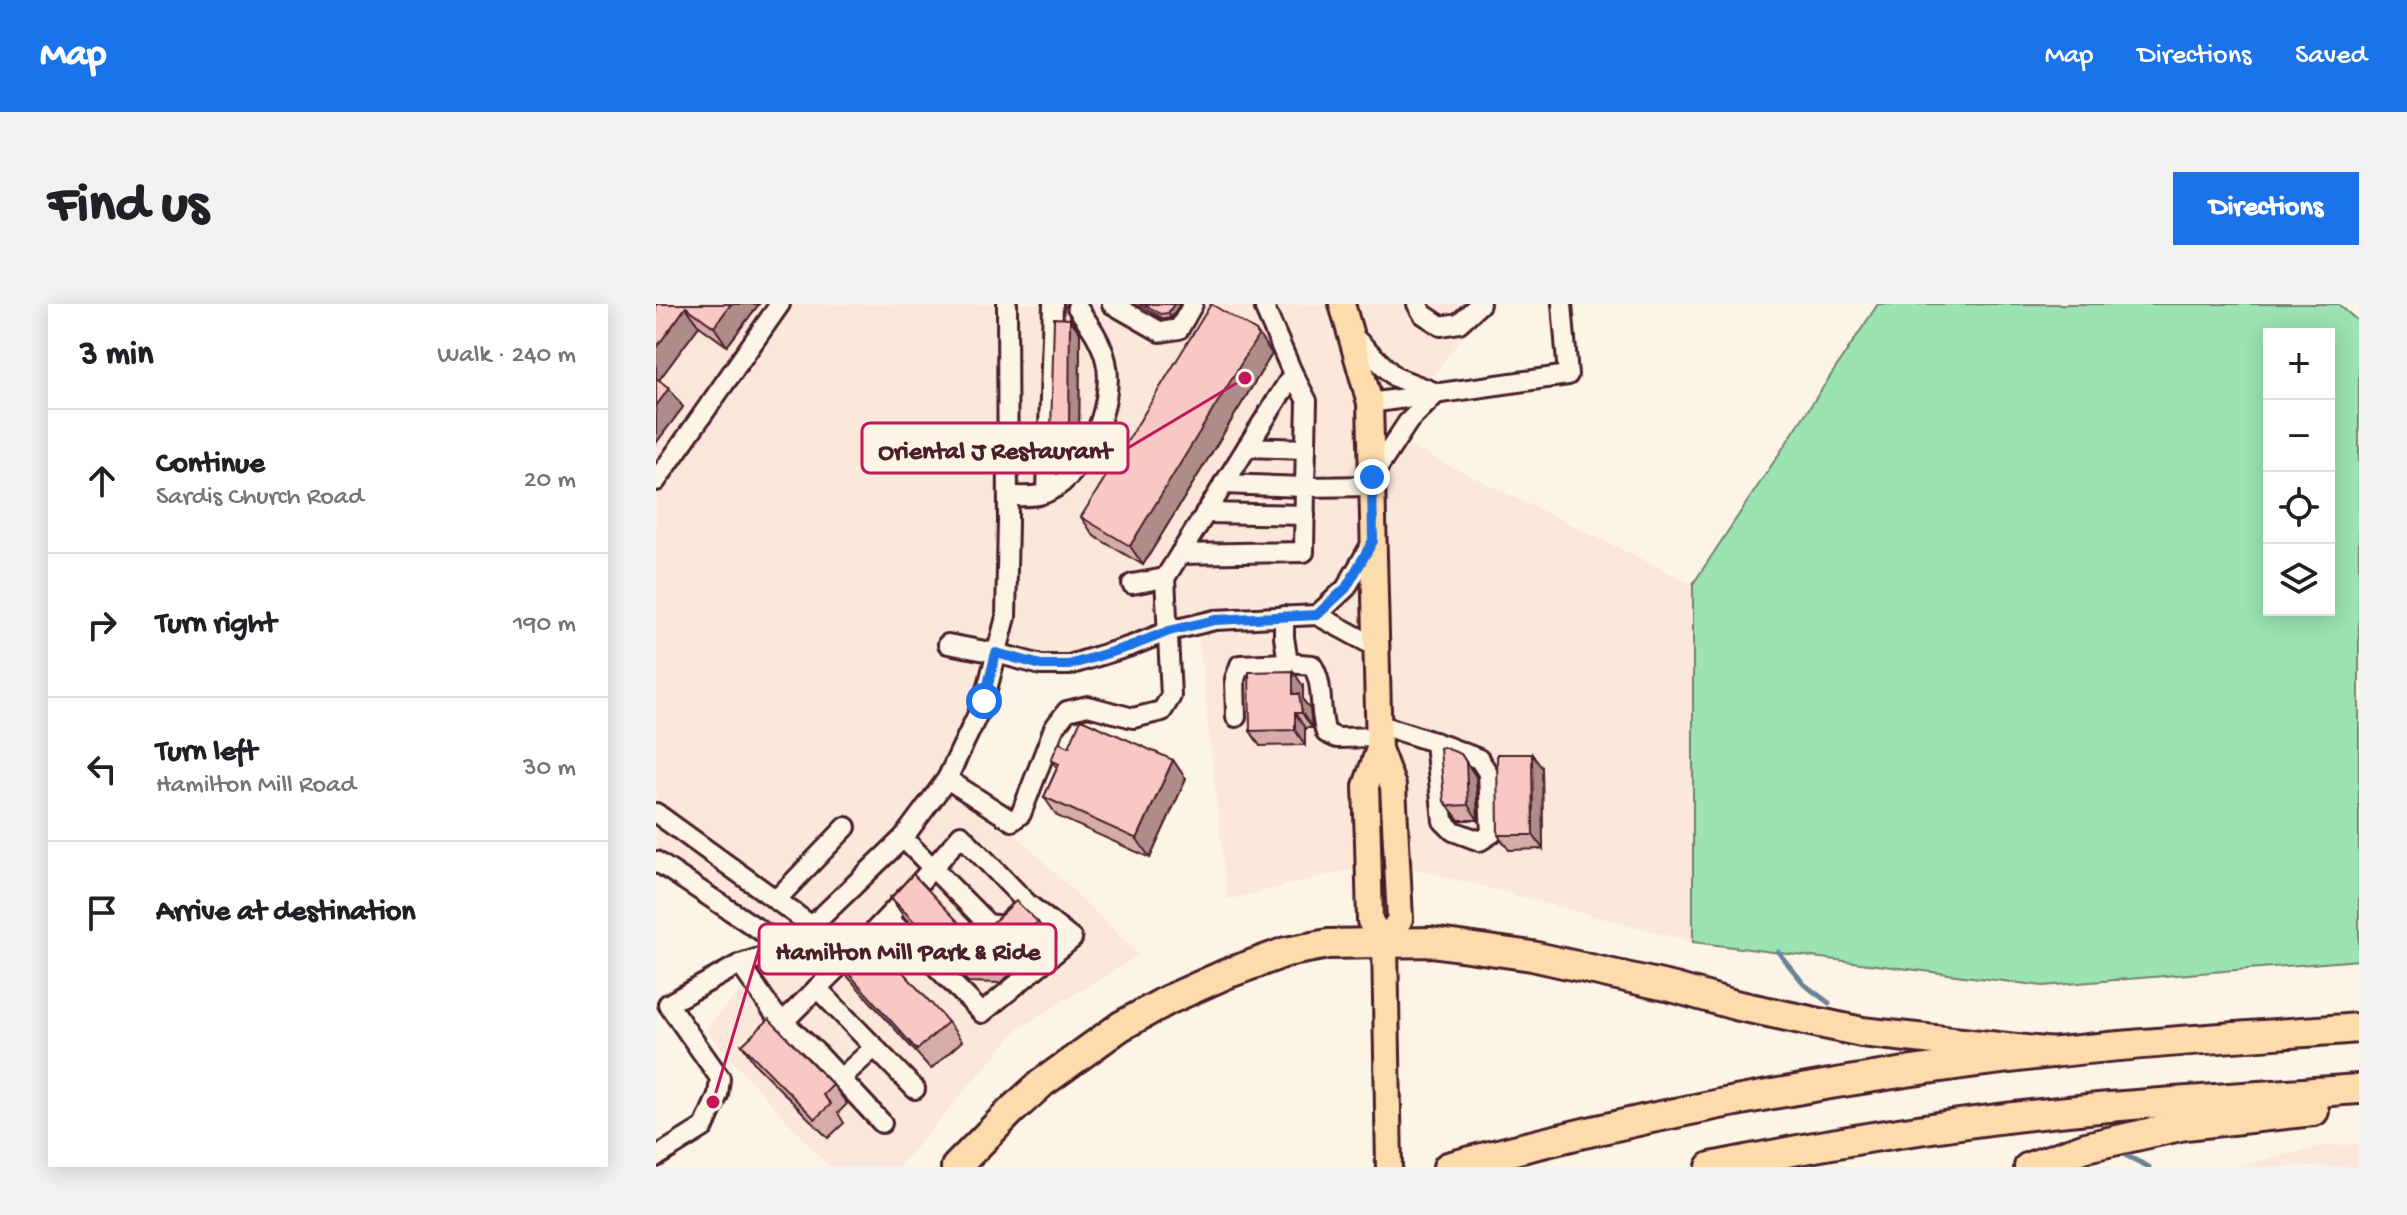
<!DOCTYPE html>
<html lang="en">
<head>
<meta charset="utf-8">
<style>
	:root { --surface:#fff; --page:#f2f2f2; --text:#202124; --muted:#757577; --line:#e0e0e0; --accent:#1a73e8 }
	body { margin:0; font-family:"Gochi Hand",sans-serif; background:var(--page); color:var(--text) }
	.controls { position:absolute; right:24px; top:24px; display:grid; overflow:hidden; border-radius:0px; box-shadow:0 4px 20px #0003 }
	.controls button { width:72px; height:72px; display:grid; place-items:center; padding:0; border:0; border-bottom:2px solid var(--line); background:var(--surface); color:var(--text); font:40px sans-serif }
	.stop { position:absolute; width:24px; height:24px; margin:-18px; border:6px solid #1a73e8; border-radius:50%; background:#fff }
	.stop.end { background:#1a73e8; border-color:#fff; box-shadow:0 2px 8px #0008 }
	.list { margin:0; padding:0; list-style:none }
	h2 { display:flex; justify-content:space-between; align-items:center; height:104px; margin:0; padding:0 32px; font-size:34px }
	h2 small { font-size:26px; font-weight:400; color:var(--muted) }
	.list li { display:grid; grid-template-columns:52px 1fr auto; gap:24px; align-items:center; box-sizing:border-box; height:144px; padding:0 32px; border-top:2px solid var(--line) }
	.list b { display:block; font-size:30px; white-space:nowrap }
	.list p { margin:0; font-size:26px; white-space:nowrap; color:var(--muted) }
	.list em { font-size:26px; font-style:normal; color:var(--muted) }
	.icon { flex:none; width:44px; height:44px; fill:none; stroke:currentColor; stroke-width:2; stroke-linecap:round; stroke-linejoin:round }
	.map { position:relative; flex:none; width:1703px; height:863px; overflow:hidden; border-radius:0px }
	header { display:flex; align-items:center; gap:48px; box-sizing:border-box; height:112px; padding:0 40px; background:var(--accent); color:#fff }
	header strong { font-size:38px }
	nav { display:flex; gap:44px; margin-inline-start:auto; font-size:28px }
	.intro { display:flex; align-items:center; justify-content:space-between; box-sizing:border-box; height:192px; padding:0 48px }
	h1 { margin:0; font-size:56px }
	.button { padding:20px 36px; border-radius:0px; background:var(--accent); color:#fff; font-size:28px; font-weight:700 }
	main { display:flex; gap:48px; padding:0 48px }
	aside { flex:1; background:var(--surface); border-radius:0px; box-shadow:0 4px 20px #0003 }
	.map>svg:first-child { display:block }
</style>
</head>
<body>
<header>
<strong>Map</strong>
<nav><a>Map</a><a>Directions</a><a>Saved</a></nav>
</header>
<div class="intro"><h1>Find us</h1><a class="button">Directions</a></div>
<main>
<aside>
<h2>3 min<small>Walk · 240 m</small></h2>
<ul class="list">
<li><svg class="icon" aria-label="ahead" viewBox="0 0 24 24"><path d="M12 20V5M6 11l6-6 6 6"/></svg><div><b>Continue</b><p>Sardis Church Road</p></div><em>20 m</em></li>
<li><svg class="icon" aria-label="right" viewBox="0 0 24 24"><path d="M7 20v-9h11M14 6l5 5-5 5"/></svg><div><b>Turn right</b></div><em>190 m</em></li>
<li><svg class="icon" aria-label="left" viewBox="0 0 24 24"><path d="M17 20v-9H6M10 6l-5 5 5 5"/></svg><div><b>Turn left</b><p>Hamilton Mill Road</p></div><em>30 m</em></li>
<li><svg class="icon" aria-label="arrive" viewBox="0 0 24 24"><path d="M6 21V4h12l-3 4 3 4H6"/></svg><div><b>Arrive at destination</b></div></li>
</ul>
</aside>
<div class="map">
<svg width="1703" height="863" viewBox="0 0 1703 863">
	<rect width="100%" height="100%" fill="#fcf5e5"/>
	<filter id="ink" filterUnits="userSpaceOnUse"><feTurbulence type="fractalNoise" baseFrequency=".0125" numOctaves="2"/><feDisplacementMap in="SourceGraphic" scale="16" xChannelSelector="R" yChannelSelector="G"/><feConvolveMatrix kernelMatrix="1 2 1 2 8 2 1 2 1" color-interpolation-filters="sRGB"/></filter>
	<g filter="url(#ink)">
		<g fill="#fbe8db">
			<polygon points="0,0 832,0 731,131 1037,280 1037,638 729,557 571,596 540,309 437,355 345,348 297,469 483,651 362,725 243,863 173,863 49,726 119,648 0,550"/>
			<polygon points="1703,840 1703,863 1576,863 1666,842"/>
		</g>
		<path fill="#9be3b1" stroke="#72816e" stroke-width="2" fill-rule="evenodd" d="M 1222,0 L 1682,0 L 1703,18 L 1703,656 L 1387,682 L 1037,638 L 1037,280 ZM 1613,30 L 1673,30 L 1673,306 L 1613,306 Z"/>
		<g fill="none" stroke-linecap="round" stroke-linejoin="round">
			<g stroke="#698396" stroke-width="5">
				<polyline points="1122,648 1149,681 1173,699"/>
				<polyline points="1463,848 1493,863"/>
			</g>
			<defs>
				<g id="minor">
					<polyline points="456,0 505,28 523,25 537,0"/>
					<polyline points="761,0 767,10 785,22 803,19 824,0"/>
					<polyline points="696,31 739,73 778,88"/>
					<polyline points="714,99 912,71 906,0"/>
					<polyline points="591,143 650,145"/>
					<polyline points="716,173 752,118 781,89"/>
					<polyline points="0,177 124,0"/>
					<polyline points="567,180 649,183 651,97 637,70"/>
					<polyline points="391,187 397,0"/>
					<path d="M 352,192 C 361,192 374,193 383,191 C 428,180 460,99 450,57 C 445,36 433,20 421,3"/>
					<polyline points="549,209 649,211"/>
					<polyline points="524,250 637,70 609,5"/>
					<polyline points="476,280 509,274"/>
					<polyline points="661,311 690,284 717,237"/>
					<path d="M 628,312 L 628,333 L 632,359 L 656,361 C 669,381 662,407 670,429 L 681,434 L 722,433"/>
					<polyline points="292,340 340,349 385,361 413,361 475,342 513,327 559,316 661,311 720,343"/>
					<polyline points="580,413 579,375 584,361 632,359"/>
					<polyline points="722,420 787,441 823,455 832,469 835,530 824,537 797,527 787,517 779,438"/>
					<polyline points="291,475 356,517 365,510 398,424 411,407 432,402 477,414 506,407 515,392 509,274 524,250 648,248 649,183 716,182"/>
					<polyline points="0,509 156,622"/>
					<polyline points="0,557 132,645"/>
					<polyline points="120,596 190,523"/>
					<polyline points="232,614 326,709 416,635 372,600"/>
					<polyline points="84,660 118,709 162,750 226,819"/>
					<polyline points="161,684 259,785"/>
					<path d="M 127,718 C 189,657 250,597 305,531 L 372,600 L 347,622 L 332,620 L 247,534"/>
					<polyline points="185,774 219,743"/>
					<polyline points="0,853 48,823 62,791 64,774 12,700 84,660 132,645 247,534 291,475 328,397 350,313 352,217 351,0"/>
				</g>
				<g id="major">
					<polyline points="686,0 714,99 723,445 710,482 712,539 714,617 729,639"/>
					<polyline points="723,445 737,482 744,615 729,639 733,863"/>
				</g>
				<g id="highway">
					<polyline points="300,863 355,807 386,779 465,722 512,696 570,670 630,648 672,640 775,638 876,652 1019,684 1079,701 1206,728 1397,749"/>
					<path d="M 792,863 C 990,810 1191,772 1394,749 C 1497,737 1600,732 1703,724"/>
					<path d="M 1055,863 C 1186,836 1320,815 1453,803 C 1536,796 1620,791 1703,785"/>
					<polyline points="1373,863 1430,843 1529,821 1658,807"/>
				</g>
			</defs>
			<use href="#minor" stroke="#4a1f2b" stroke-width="24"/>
			<use href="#major" stroke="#4a1f2b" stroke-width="30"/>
			<use href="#highway" stroke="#4a1f2b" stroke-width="34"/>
			<use href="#minor" stroke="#fcf5e5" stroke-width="18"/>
			<use href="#major" stroke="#fcdcac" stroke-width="24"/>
			<use href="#highway" stroke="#fcdcac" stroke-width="28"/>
		</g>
		<g fill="#d5aca9" stroke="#4a1f2b" stroke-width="2">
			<polygon points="0,0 103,0 71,42 43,22 3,76 27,103 0,139"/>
			<polygon points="483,0 524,0 515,14 508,15"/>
			<polygon points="414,15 424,29 423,136 419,143 405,143 395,128"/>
			<polygon points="614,46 616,50 487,261 438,232 425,213"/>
			<polygon points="647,382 647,396 654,405 656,424 649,424 649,441 604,442 594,427"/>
			<polygon points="413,443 517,456 530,475 494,554 401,512 388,493 401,464 395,456"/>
			<polygon points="886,464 887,545 853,546 842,531"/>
			<polygon points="820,473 822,516 803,516 788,497"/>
			<polygon points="235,594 307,623 332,623 382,618 395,637 344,679 312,678 248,613"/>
			<polygon points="178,653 292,718 306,737 275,765 191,672"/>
			<polygon points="86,741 177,781 191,800 182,809 188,819 172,834 99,760"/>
		</g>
		<g fill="#ae8c89" stroke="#4a1f2b" stroke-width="2">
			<polygon points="75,0 103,0 71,42 58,23"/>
			<polygon points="518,0 524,0 515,14 512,9"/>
			<polygon points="30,3 43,22 0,80 0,44"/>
			<polygon points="414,15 424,29 423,136 419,143 409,129"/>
			<polygon points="600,27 616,50 487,261 474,242"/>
			<polygon points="13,84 27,103 0,139 0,102"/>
			<polygon points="637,367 647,382 647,396 654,405 656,424 646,409 637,390"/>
			<polygon points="639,409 649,424 649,441 639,426"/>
			<polygon points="805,450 820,473 822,516 812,501"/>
			<polygon points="876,450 886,464 887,545 877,531"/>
			<polygon points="517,456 530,475 494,554 481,535"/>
		</g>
		<g fill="#f8c8c4" stroke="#4a1f2b" stroke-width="2">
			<polygon points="0,0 75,0 58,23 30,3 0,44"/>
			<polygon points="488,0 518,0 512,9 505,10"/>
			<polygon points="555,0 600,27 602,32 474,242 425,213"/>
			<polygon points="398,14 414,15 413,122 409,129 395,128"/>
			<polygon points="0,74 13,84 0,102"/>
			<polygon points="637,367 637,390 643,390 646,409 639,409 639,426 594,427 593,368"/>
			<polygon points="425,415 517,456 481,535 388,493 403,460 395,456 403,438 413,443"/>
			<polygon points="787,443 805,450 810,458 812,501 793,502 788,497 784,444"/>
			<polygon points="841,450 876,450 877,531 842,531"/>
			<polygon points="257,570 307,623 332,623 360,597 382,618 331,660 299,659 235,594"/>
			<polygon points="208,625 292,718 261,746 178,653"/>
			<polygon points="113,715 177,781 167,791 175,800 159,815 86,741"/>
		</g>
	</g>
	<g fill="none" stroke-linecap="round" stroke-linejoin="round" filter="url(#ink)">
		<polyline stroke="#1a73e8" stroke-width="10" points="328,397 340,349 385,361 413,361 475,342 513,327 559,316 661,311 690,284 717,237 716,173"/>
	</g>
	<path fill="none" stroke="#c2185b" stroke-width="3" d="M589 74L472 144M57 798L103 645"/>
	<g fill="#c2185b" stroke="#fcf5e5" stroke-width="3">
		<circle cx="589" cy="74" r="8"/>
		<circle cx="57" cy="798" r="8"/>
	</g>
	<g fill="#fcf5e5" stroke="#c2185b" stroke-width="3">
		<rect x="206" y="119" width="266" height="50" rx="8"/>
		<rect x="103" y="620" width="297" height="50" rx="8"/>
	</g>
	<g font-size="26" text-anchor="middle" font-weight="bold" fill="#4a1f2b">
		<text x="339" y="154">Oriental J Restaurant</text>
		<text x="252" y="655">Hamilton Mill Park &amp; Ride</text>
	</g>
</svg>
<div class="controls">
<button>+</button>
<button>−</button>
<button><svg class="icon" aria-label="locate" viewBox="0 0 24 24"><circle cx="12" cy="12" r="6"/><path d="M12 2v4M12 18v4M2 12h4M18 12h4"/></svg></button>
<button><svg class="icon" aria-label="layers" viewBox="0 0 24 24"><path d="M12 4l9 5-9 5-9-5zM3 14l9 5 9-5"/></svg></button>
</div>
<div class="stop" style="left:328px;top:397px"></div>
<div class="stop end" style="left:716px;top:173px"></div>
</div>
</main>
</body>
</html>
